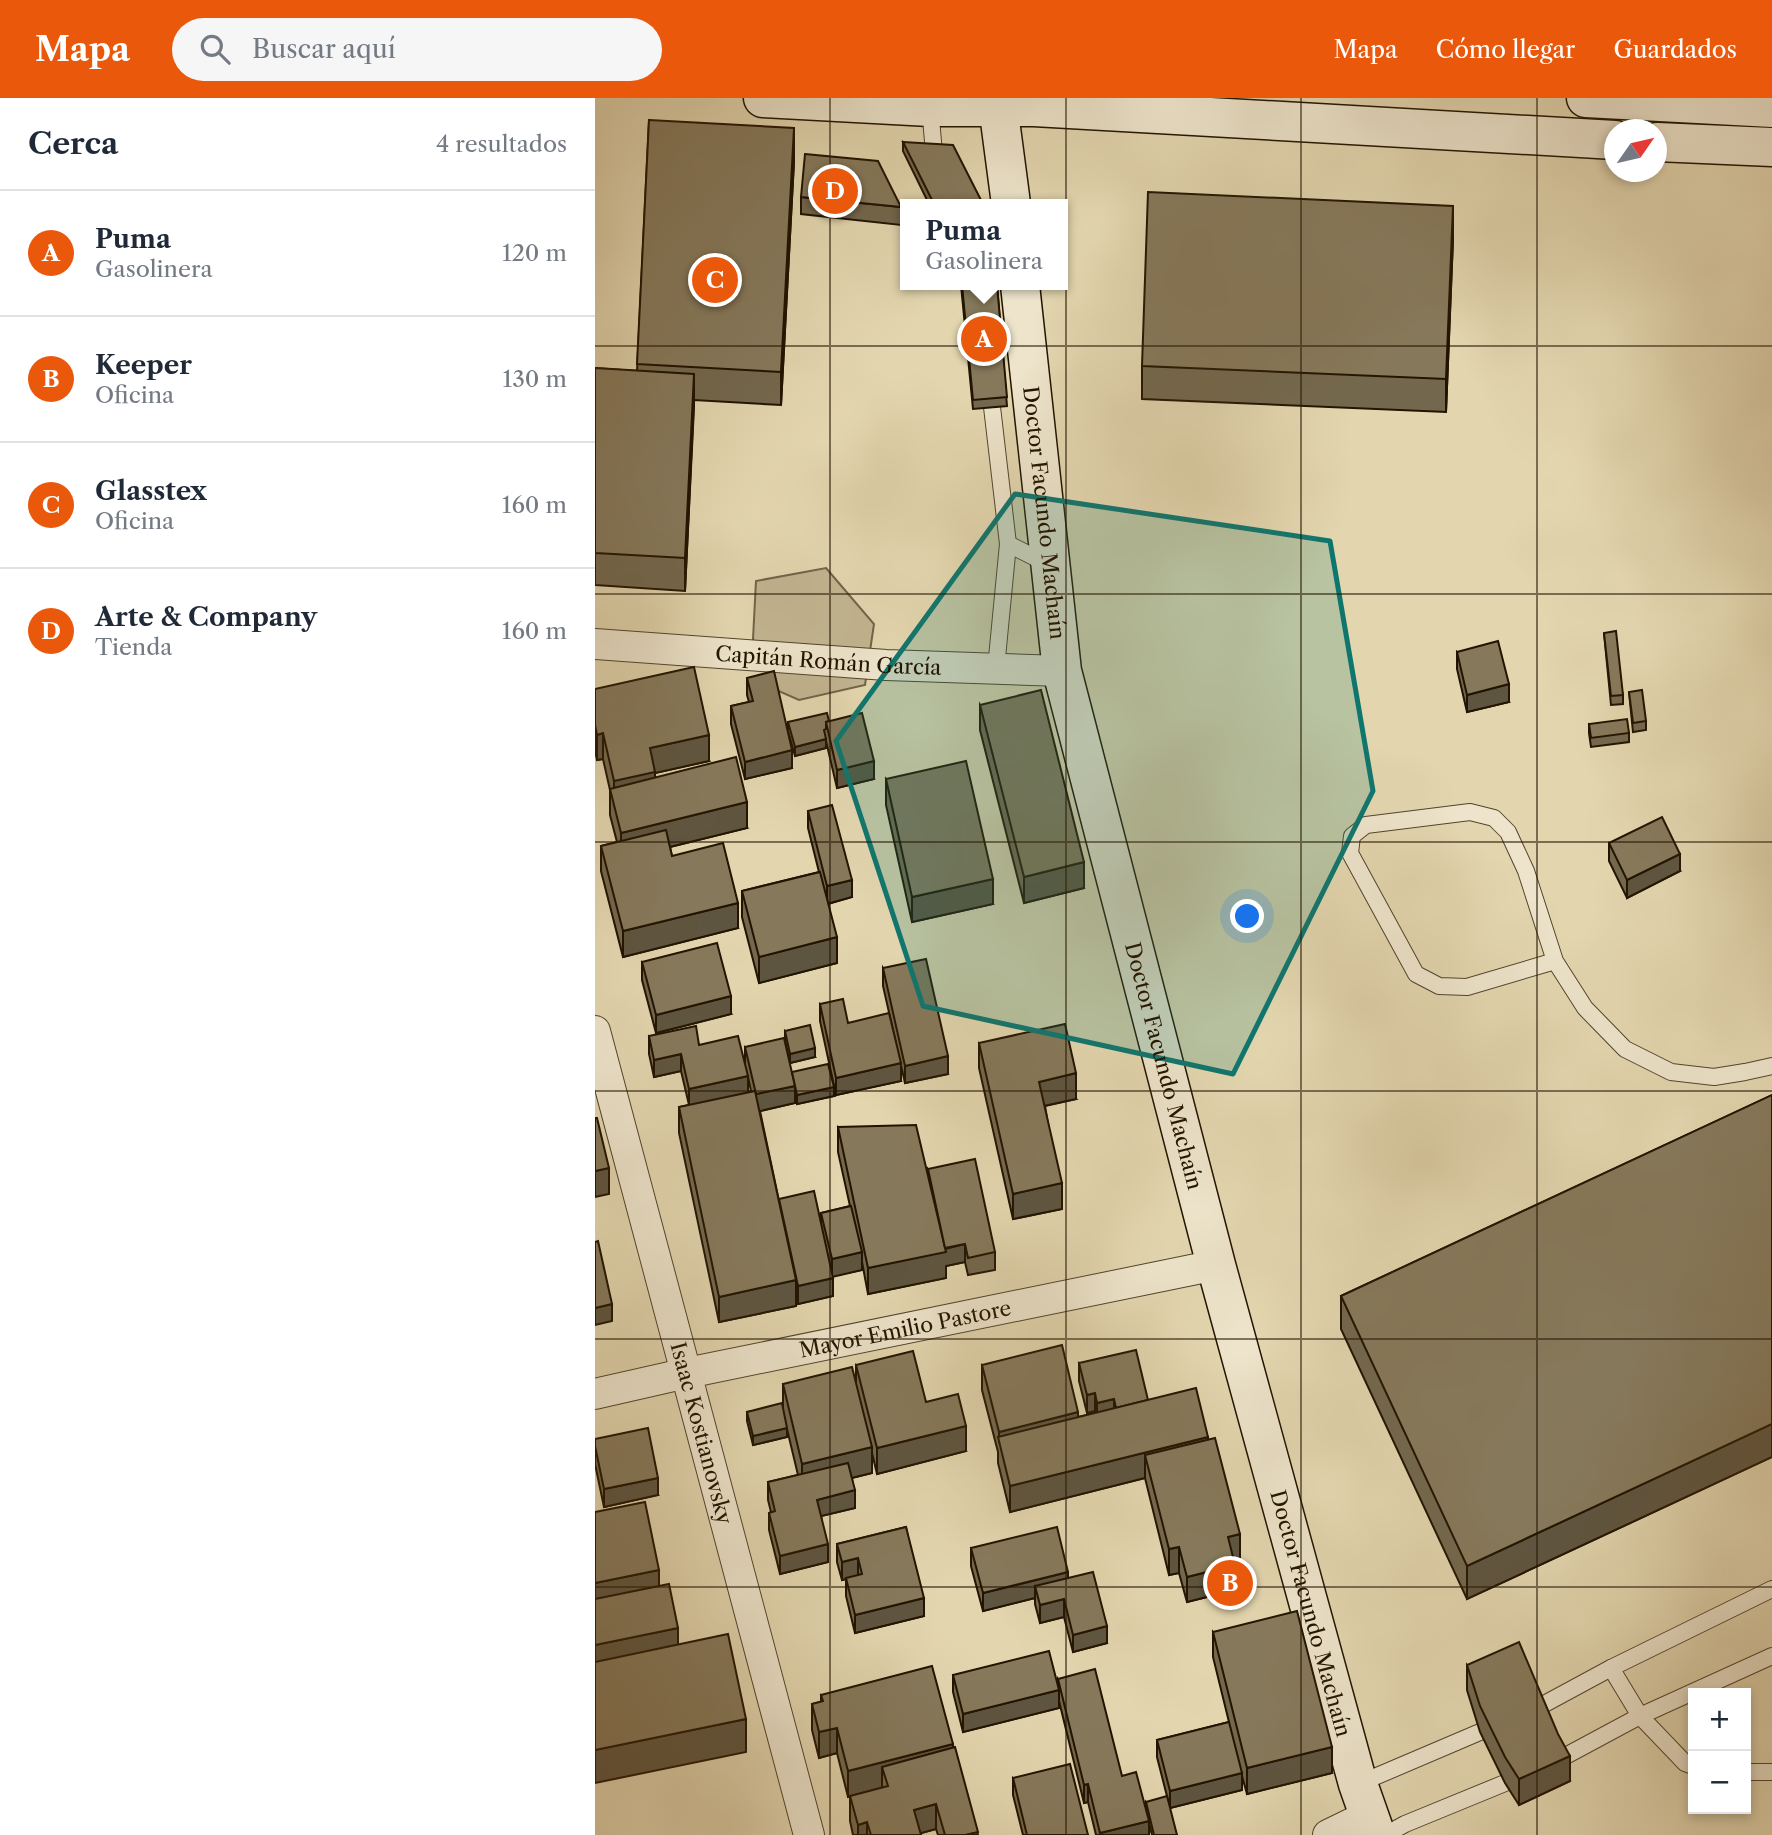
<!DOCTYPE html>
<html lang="es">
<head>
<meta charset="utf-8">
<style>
	:root { --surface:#fff; --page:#f6f6f7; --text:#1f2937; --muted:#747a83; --line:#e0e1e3; --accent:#ea580c }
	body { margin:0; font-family:"Libre Caslon Text",serif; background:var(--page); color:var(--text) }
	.controls { position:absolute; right:21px; bottom:21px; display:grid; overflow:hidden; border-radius:0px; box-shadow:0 4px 10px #0003 }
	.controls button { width:63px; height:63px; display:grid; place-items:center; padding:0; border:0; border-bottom:2px solid var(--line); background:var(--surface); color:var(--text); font:35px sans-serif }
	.compass { position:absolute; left:1009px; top:21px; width:63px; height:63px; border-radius:50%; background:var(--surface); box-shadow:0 4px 10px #0003; rotate:56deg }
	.you { position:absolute; left:653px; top:819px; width:24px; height:24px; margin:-18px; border:5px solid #fff; border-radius:50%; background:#1a73e8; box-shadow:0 0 0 10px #1a73e833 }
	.badge { display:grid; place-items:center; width:46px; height:46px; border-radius:50%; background:var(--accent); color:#fff; font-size:23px; font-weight:700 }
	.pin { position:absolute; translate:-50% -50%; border:4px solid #fff; box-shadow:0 2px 7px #0006 }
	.popup { position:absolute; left:305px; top:101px; width:168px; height:91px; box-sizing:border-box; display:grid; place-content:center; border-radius:0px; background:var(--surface); filter:drop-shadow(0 2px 5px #0005); font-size:23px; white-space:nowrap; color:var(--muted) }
	.popup b { font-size:26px; color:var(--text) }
	.popup::after { content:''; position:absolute; left:50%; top:100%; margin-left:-14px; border:14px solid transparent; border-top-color:var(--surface) }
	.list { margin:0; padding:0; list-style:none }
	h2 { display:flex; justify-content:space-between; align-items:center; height:91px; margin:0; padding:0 28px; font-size:30px }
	h2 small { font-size:23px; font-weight:400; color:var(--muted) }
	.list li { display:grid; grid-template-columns:46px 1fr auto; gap:21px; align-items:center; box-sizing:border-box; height:126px; padding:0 28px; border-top:2px solid var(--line) }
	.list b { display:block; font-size:26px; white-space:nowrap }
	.list p { margin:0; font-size:23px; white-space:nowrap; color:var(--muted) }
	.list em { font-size:23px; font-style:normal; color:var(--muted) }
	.icon { flex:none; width:38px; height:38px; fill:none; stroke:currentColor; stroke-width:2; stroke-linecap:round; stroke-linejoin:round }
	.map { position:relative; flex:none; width:1177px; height:1737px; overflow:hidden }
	header { display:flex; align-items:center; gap:42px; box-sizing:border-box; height:98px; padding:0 35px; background:var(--accent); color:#fff }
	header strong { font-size:33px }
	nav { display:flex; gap:38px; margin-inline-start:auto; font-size:24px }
	.search { width:490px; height:63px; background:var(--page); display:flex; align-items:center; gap:18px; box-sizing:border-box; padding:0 24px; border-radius:38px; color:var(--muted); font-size:26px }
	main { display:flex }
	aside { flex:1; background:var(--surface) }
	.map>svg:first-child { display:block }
</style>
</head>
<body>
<header>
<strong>Mapa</strong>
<div class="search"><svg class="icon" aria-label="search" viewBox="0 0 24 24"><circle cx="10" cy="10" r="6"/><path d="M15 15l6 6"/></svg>Buscar aquí</div>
<nav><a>Mapa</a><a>Cómo llegar</a><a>Guardados</a></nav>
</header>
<main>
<aside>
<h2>Cerca<small>4 resultados</small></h2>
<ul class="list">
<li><span class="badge">A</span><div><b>Puma</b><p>Gasolinera</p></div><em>120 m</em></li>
<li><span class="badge">B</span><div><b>Keeper</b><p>Oficina</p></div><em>130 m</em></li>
<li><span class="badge">C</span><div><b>Glasstex</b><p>Oficina</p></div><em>160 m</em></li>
<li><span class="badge">D</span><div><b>Arte &amp; Company</b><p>Tienda</p></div><em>160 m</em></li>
</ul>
</aside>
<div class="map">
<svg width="1177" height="1737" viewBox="0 0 1177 1737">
	<rect width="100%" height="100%" fill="#e3d6af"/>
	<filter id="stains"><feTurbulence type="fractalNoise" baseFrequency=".00286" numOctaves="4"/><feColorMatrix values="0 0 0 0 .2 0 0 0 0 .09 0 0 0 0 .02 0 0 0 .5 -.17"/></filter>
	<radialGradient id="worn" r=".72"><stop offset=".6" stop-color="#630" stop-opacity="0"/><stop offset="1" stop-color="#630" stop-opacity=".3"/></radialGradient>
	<polygon fill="#c2b591" stroke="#726449" stroke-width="2" points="231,470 279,526 270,587 204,602 179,591 158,541 161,483"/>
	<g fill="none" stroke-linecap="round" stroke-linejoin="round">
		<defs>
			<g id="service">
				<polyline points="335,9 339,55"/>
				<polyline points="397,309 413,446 401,570"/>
				<polyline points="413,446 453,466"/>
				<polyline points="960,863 872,889 844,888 821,876 755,755 757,738 771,727 875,714 899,720 913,734 931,773 960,863 990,910 1030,951 1076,974 1119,979 1150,974 1177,968"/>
				<polyline points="1016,1570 1045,1618 1090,1665 1098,1668"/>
				<polyline points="942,1610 1016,1570 1177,1491"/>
				<polyline points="963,1662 1045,1618 1177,1558"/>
				<polyline points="1151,1674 1177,1674"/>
				<polyline points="763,1686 885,1634"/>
				<polyline points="790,1737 810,1726 910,1685"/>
			</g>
			<g id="minor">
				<path id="s1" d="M 0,546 L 291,567 L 467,573"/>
				<path id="s2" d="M 0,933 L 214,1737"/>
				<path id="s3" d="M 0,1296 L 92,1275 L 621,1167"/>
				<polyline points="733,1737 774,1717"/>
			</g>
			<g id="secondary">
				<polyline points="168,0 335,9 439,9 1020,42"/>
				<polyline points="402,0 416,106"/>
				<polyline points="991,0 1177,10"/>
				<polyline points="1062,44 1177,49"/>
				<path id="s4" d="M 425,187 L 467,573 L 621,1167 L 763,1686 L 781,1737"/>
			</g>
		</defs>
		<use href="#service" stroke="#52442c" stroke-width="18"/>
		<use href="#minor" stroke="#52442c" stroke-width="32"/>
		<use href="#secondary" stroke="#221401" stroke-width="41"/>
		<use href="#service" stroke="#ede4cb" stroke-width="16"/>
		<use href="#minor" stroke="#ede4cb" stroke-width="30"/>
		<use href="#secondary" stroke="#ede4cb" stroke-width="38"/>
	</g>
	<g fill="#73684e" stroke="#221401" stroke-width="2" fill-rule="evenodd">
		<polygon points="54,22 199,63 186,307 99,302 90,493 0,487 0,270 42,273"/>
		<polygon points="308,44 388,106 334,106 308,53"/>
		<polygon points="206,99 306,109 306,127 206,116"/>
		<polygon points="858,141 851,314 547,301 547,268"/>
		<polygon points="366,187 402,187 412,308 378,311"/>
		<polygon points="1009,535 1028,597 1028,606 1016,607"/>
		<polygon points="862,554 914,604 872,614 862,571"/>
		<polygon points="152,580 197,670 150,681 136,626 136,608 154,604 152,597"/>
		<polygon points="0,591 114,663 60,675 60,679 152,730 75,749 77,758 143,830 28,859 6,773 6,748 22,744 15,717 15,692 8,661 2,662 0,653"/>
		<polygon points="1034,594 1051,623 1051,632 1038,634"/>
		<polygon points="385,607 489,790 429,805 385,632"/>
		<polygon points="234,623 279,681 242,690 231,643 231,650 200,658 193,633 193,624"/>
		<polygon points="994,626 1034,635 1034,644 996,649 994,635"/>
		<polygon points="291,681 398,806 317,824 291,707"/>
		<polygon points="213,713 257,799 233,806 242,865 164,885 147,819 147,793 224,774 213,730"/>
		<polygon points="1014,745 1085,773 1032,800 1014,763"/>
		<polygon points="47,864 136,916 61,935 47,882"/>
		<polygon points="288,870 353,976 310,985 288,888"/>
		<polygon points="225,906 253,925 306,983 241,997 225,923"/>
		<polygon points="190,933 220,959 195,965 190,942"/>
		<path d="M 54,938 L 104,947 L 150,966 L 150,949 L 239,998 L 202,1006 L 200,996 L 200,1005 L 165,1013 L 184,1103 L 226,1126 L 226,1115 L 255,1108 L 243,1054 L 243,1029 L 333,1078 L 333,1071 L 400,1154 L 400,1172 L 373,1177 L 370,1164 L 351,1168 L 351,1180 L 273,1196 L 267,1164 L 267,1172 L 238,1178 L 238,1198 L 203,1206 L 201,1196 L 201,1208 L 124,1224 L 84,1035 L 84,1009 L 94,1007 L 86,973 L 59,979 L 54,956 ZM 153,979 L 156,993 L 153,994 Z"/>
		<polygon points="384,945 481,1001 450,1008 467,1111 418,1121 384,970"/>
		<polygon points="1177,997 1177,1359 872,1501 746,1231 746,1198"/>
		<polygon points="484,1265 553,1302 613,1342 645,1462 639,1464 640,1492 592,1504 584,1475 574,1477 550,1380 415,1414 403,1365 403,1354 387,1292 387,1267 483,1319 500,1315 500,1313 492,1315 484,1283"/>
		<polygon points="261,1267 331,1304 371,1353 282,1376 277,1355 277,1375 257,1380 260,1410 226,1418 233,1464 185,1476 174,1432 174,1415 176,1414 173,1402 173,1384 203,1377 192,1331 192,1339 158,1347 152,1323 152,1314 188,1310 188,1286 261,1286"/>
		<polygon points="0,1341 63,1397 9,1409 0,1366"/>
		<polygon points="311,1429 329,1518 260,1535 251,1498 251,1481 247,1482 242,1464 242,1446"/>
		<polygon points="376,1450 473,1480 512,1545 478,1554 469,1519 445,1525 440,1506 440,1500 388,1513 376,1468"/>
		<polygon points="618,1534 737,1675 652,1696 647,1678 647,1692 575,1710 562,1659 562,1642 634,1624 618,1559"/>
		<polygon points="872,1567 975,1683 924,1707 910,1685 885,1634 872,1592"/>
		<polygon points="358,1577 463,1588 463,1581 527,1678 551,1711 551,1704 582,1737 557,1737 554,1725 554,1737 501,1737 493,1704 489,1705 464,1603 464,1610 368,1634 358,1594"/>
		<polygon points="226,1597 358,1650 383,1737 343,1737 341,1731 326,1735 326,1737 258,1737 255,1723 255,1699 253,1699 242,1655 224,1660 217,1632 217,1606 226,1604"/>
		<polygon points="418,1680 493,1737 428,1737 418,1697"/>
	</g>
	<g fill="#5e5540" stroke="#221401" stroke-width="2">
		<polygon points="199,30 199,63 186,307 186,274"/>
		<polygon points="858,108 858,141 851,314 851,281"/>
		<polygon points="99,276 99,309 90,493 90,460"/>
		<polygon points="914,586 914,604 872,614 872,597"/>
		<polygon points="8,635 8,661 2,662 2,637"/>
		<polygon points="114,637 114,663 60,675 60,699 19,706 19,683 55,650"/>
		<polygon points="231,641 231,650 200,658 200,649"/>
		<polygon points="197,652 197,670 150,681 150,664"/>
		<polygon points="279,663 279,681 242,690 242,672"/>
		<polygon points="152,704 152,730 26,761 26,735"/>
		<polygon points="1085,756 1085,773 1032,800 1032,782"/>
		<polygon points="489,764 489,790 429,805 429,779"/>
		<polygon points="398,781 398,806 317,824 317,799"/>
		<polygon points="257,782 257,799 232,806 232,788"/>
		<polygon points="143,805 143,830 28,859 28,833"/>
		<polygon points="242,839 242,865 164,885 164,859"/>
		<polygon points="136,898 136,916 61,935 61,917"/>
		<polygon points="220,950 220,959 195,965 195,956"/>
		<polygon points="86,956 86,973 59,979 59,962"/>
		<polygon points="353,958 353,976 310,985 310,968"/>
		<polygon points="306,965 306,983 241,997 241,980"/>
		<polygon points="481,975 481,1001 444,1009 444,984"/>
		<polygon points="153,978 153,996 94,1009 94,991"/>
		<polygon points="200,988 200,1005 161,1014 161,996"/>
		<polygon points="239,989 239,998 202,1006 202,997"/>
		<polygon points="14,1070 14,1096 0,1099 0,1073"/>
		<polygon points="467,1085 467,1111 418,1121 418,1096"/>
		<polygon points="370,1146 370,1164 351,1168 351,1180 273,1196 273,1170"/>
		<polygon points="267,1154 267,1172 237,1179 237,1161"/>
		<polygon points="238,1180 238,1198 203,1206 203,1188"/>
		<polygon points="201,1182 201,1208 124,1224 124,1199"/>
		<polygon points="17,1206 17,1223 0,1227 0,1210"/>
		<polygon points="500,1295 500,1313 492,1315 492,1297"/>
		<polygon points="519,1301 519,1319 502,1323 502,1305"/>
		<polygon points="483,1314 483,1340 404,1344 404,1334"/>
		<polygon points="1177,1326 1177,1359 872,1501 872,1468"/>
		<polygon points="371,1328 371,1353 282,1376 282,1350"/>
		<polygon points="192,1330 192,1339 158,1347 158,1338"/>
		<polygon points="613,1339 613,1365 550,1357 550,1380 415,1414 415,1388"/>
		<polygon points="277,1349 277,1375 207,1392 207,1366"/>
		<polygon points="63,1380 63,1397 9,1409 9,1391"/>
		<polygon points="260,1392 260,1410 222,1419 222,1402"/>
		<polygon points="645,1436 645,1462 633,1465 633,1439"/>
		<polygon points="233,1446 233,1464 185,1476 185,1458"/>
		<polygon points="584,1449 584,1475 574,1477 574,1451"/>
		<polygon points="263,1460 263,1478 247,1482 247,1464"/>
		<polygon points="640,1467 640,1492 592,1504 592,1479"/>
		<polygon points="64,1472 64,1498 0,1511 0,1485"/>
		<polygon points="473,1474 473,1492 440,1488 440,1500 388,1513 388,1495"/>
		<polygon points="329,1500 329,1518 260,1535 260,1517"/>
		<polygon points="469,1501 469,1519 445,1525 445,1507"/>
		<polygon points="512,1528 512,1545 478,1554 478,1537"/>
		<polygon points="83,1530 83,1548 0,1565 0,1547"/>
		<polygon points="464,1592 464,1610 368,1634 368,1616"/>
		<polygon points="151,1621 151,1654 0,1685 0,1652"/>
		<polygon points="242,1630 242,1655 224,1660 224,1634"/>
		<polygon points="358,1646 358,1672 287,1669 287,1690 253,1699 253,1673"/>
		<polygon points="737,1649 737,1675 652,1696 652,1670"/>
		<polygon points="975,1658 975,1683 924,1707 924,1681"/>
		<polygon points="647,1675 647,1692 575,1710 575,1693"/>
		<polygon points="493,1686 493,1704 489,1705 489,1687"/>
		<polygon points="341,1706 341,1731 319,1737 319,1712"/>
		<polygon points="554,1723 554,1737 505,1737 505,1735"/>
		<polygon points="272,1724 272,1737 263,1737 263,1727"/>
	</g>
	<g fill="#86795b" stroke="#221401" stroke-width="2">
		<polygon points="54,22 199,30 186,274 42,266"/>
		<polygon points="308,44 358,47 388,106 339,106"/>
		<polygon points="210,56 283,63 306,109 206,99"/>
		<polygon points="553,94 858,108 851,281 547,268"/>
		<polygon points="367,187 402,187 412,299 378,302"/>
		<polygon points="0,270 99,276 90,460 0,455"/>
		<polygon points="1021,533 1028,597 1016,598 1009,535"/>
		<polygon points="903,543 914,586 872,597 862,554"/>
		<polygon points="99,569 114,637 55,650 60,674 19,683 8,635 2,637 0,627 0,591"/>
		<polygon points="179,573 197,652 150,664 136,608 158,603 152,580"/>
		<polygon points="446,592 489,764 429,779 385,607"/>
		<polygon points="1047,592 1051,623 1038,625 1034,594"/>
		<polygon points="232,615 234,623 231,624 231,631 229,632 231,641 200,649 193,624"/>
		<polygon points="267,615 279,663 242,672 231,624"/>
		<polygon points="1032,621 1034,635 996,640 994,626"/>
		<polygon points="141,659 152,704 26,735 15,691"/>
		<polygon points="371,663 398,781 317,799 291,681"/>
		<polygon points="237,707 257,782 232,788 213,713"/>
		<polygon points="1067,719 1085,756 1032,782 1014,745"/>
		<polygon points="71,732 77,758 128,745 143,805 28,833 6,748"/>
		<polygon points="225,774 242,839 164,859 147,793"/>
		<polygon points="122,845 136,898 61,917 47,864"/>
		<polygon points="331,861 353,958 310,968 288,870"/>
		<polygon points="248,901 253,925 294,915 306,965 241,980 225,906"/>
		<polygon points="470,926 481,975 444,984 467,1085 418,1096 384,945"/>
		<polygon points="215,927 220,950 195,956 190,933"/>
		<polygon points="101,928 104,947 143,938 153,978 94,991 86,956 59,962 54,938"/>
		<polygon points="189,940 200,988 161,996 150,949"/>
		<polygon points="233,966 239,989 202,997 197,974"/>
		<polygon points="160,993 201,1182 124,1199 84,1009"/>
		<polygon points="1177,997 1177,1326 872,1468 746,1198"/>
		<polygon points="0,1020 2,1020 14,1070 0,1073"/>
		<polygon points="321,1027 351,1154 273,1170 243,1029"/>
		<polygon points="380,1061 400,1154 373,1160 370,1146 350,1150 333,1071"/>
		<polygon points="219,1093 238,1180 203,1188 184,1101"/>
		<polygon points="256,1108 267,1154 237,1161 226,1115"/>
		<polygon points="3,1143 17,1206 0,1210 0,1144"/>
		<polygon points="467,1247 483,1314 404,1334 387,1267"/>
		<polygon points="541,1252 553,1302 521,1310 519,1301 502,1305 500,1295 492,1297 484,1265"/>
		<polygon points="318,1253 331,1304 363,1296 371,1328 282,1350 261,1267"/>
		<polygon points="257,1269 277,1349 207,1366 188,1286"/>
		<polygon points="601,1290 613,1339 415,1388 403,1339"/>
		<polygon points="187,1305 192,1330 158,1338 152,1314"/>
		<polygon points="53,1330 63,1380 9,1391 0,1348 0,1341"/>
		<polygon points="620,1340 645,1436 633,1439 640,1467 592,1479 584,1449 574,1451 550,1357"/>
		<polygon points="253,1365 260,1392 222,1402 233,1446 185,1458 174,1415 180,1413 173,1384"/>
		<polygon points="50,1404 64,1472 0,1485 0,1414"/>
		<polygon points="311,1429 329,1500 260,1517 251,1480 267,1476 263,1460 247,1464 242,1446"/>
		<polygon points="462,1429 473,1474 388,1495 376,1450"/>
		<polygon points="498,1474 512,1528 478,1537 469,1501 445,1507 440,1488"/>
		<polygon points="74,1486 83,1530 0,1547 0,1501"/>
		<polygon points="702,1513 737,1649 652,1670 618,1534"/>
		<polygon points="133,1536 151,1621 0,1652 0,1564"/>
		<polygon points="924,1544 963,1636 975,1658 924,1681 910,1659 885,1608 872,1567"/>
		<polygon points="454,1553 464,1592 368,1616 358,1577"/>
		<polygon points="337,1568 358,1646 253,1673 242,1630 224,1634 217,1606 228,1603 226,1597"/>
		<polygon points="500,1571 527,1678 541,1674 554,1723 505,1735 493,1686 489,1687 463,1581"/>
		<polygon points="634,1624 647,1675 575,1693 562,1642"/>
		<polygon points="360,1649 383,1734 370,1737 350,1737 341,1706 319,1712 326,1737 276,1737 272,1724 263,1727 255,1698 293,1688 287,1669"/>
		<polygon points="475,1666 493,1737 432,1737 418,1680"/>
		<polygon points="572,1698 582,1737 559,1737 551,1704"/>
	</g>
	<path fill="#0f766e" fill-opacity="0.2" stroke="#0f766e" stroke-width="5" stroke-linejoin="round" d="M 420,396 L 735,443 L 778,693 L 638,976 L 328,908 L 241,643 Z"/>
	<path fill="none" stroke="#221401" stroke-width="2" stroke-opacity="0.55" d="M 235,0 L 235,1737M 471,0 L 471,1737M 706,0 L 706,1737M 942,0 L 942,1737M 0,248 L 1177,248M 0,496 L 1177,496M 0,744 L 1177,744M 0,993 L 1177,993M 0,1241 L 1177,1241M 0,1489 L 1177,1489"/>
	<g text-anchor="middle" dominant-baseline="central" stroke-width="5" stroke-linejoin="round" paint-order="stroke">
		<g font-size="21" fill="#221401" stroke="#ede4cb">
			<text stroke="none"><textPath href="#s4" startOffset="229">Doctor Facundo Machaín</textPath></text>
			<text stroke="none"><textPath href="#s1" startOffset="234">Capitán Román García</textPath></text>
			<text stroke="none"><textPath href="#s4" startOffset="796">Doctor Facundo Machaín</textPath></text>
			<text stroke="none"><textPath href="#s3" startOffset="317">Mayor Emilio Pastore</textPath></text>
			<text stroke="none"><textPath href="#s2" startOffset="416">Isaac Kostianovsky</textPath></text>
			<text stroke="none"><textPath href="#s4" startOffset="1363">Doctor Facundo Machaín</textPath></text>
		</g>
	</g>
	<rect width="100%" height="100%" filter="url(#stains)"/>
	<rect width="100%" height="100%" fill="url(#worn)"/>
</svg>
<div class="controls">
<button>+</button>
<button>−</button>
</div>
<svg class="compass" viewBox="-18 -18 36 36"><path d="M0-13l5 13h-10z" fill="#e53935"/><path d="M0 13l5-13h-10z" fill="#747a83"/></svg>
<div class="you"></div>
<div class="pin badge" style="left:389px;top:241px">A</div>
<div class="popup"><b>Puma</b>Gasolinera</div>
<div class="pin badge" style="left:635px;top:1485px">B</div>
<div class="pin badge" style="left:120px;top:182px">C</div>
<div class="pin badge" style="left:240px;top:93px">D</div>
</div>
</main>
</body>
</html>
